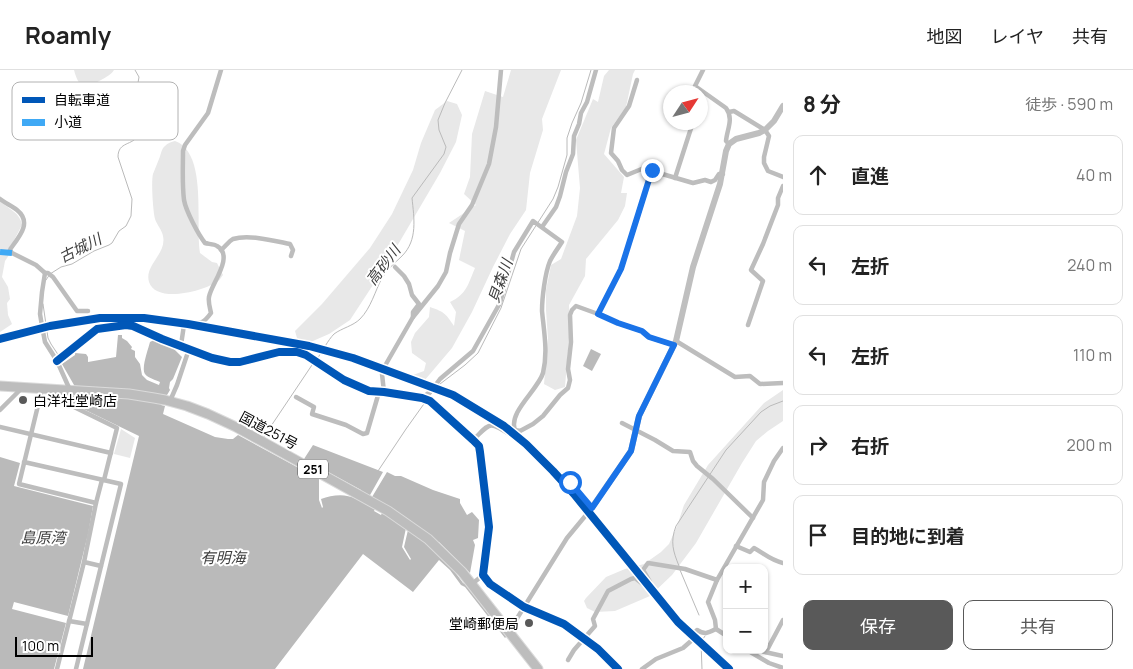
<!DOCTYPE html>
<html lang="ja">
<head>
<meta charset="utf-8">
<style>
	:root { --surface:#fff; --page:#f6f6f6; --text:#222; --muted:#767676; --line:#e0e0e0; --accent:#595959 }
	body { margin:0; font-family:Manrope,"Noto Sans JP",sans-serif; background:var(--page); color:var(--text) }
	.controls { position:absolute; right:15px; bottom:15px; display:grid; overflow:hidden; border-radius:10px; box-shadow:0 1px 4px #0004 }
	.controls button { width:45px; height:45px; display:grid; place-items:center; padding:0; border:0; border-bottom:1px solid var(--line); background:var(--surface); color:var(--text); font:25px sans-serif }
	.compass { position:absolute; left:663px; top:15px; width:45px; height:45px; border-radius:50%; background:var(--surface); box-shadow:0 1px 4px #0004; rotate:54deg }
	.scale { position:absolute; left:15px; bottom:12px; width:78px; box-sizing:border-box; padding-left:5px; border:2px solid #000; border-top:0; font-size:14px; line-height:18px; white-space:nowrap; color:#000; -webkit-text-stroke:4px #fff; paint-order:stroke }
	.stop { position:absolute; width:15px; height:15px; margin:-11px; border:4px solid #1a73e8; border-radius:50%; background:#fff }
	.stop.end { background:#1a73e8; border-color:#fff; box-shadow:0 1px 5px #0008 }
	.list { margin:0; padding:0; list-style:none }
	h2 { display:flex; justify-content:space-between; align-items:center; height:65px; margin:0; padding:0 20px; font-size:21px }
	h2 small { font-size:16px; font-weight:400; color:var(--muted) }
	.list li { display:grid; grid-template-columns:32px 1fr auto; gap:15px; align-items:center; box-sizing:border-box; height:80px; margin:0 10px 10px; padding:0 10px; border:1px solid var(--line); border-radius:10px }
	.list b { display:block; font-size:19px; white-space:nowrap }
	.list em { font-size:16px; font-style:normal; color:var(--muted) }
	.actions { display:flex; gap:10px; padding:15px 20px }
	.actions a { flex:1; padding:11px 0; border:1px solid var(--accent); border-radius:10px; text-align:center; font-size:18px; color:var(--accent) }
	.actions .main { background:var(--accent); color:#fff }
	.icon { flex:none; width:28px; height:28px; fill:none; stroke:currentColor; stroke-width:2; stroke-linecap:round; stroke-linejoin:round }
	.map { position:relative; flex:none; width:783px; height:599px; overflow:hidden }
	header { display:flex; align-items:center; gap:30px; box-sizing:border-box; height:70px; padding:0 25px; background:var(--surface); border-bottom:1px solid var(--line) }
	header strong { font-size:24px }
	nav { display:flex; gap:28px; margin-inline-start:auto; font-size:18px }
	main { display:flex }
	aside { flex:1; background:var(--surface) }
	.map>svg:first-child { display:block }
</style>
</head>
<body>
<header>
<strong>Roamly</strong>
<nav><a>地図</a><a>レイヤ</a><a>共有</a></nav>
</header>
<main>
<div class="map">
<svg width="783" height="599" viewBox="0 0 783 599">
	<rect width="100%" height="100%" fill="#fff"/>
	<g fill="#e8e8e8">
		<path d="M 74,0 L 114,0 C 111,5 106,7 101,10 C 85,19 79,19 74,0 Z"/>
		<path d="M 511,0 L 561,0 L 542,49 L 543,60 L 530,103 L 526,140 L 510,164 L 493,197 L 472,242 L 452,278 L 424,311 L 413,305 L 424,301 L 426,293 L 412,283 L 411,272 L 415,263 L 429,247 L 430,237 C 445,242 446,244 454,256 L 456,242 L 450,232 C 467,224 468,214 475,198 L 459,190 L 465,161 L 449,153 L 476,135 L 464,124 L 470,107 L 472,64 L 485,21 L 503,27 Z"/>
		<polygon points="609,0 635,0 633,4 626,37 611,58 604,84 624,107 621,123 627,123 625,136 618,150 586,189 585,206 569,235 570,256 565,317 555,320 544,314 548,269 546,240 546,220 551,195 561,189 577,146 580,118 576,70 593,29 598,32 604,6"/>
		<polygon points="447,31 457,34 462,45 456,72 440,103 386,195 350,250 329,264 306,274 301,273 297,268 295,261 322,234 370,178 392,144 413,100 421,73 435,40"/>
		<path d="M 175,71 C 208,83 195,154 200,183 L 212,192 L 217,193 L 223,205 C 221,207 220,210 218,211 C 205,221 156,234 149,212 C 144,195 167,184 163,166 C 162,160 157,155 155,149 C 153,141 151,112 153,104 C 155,99 157,94 159,89 C 161,85 161,79 165,76 C 168,73 171,72 175,71 Z"/>
		<path d="M 0,131 C 8,139 20,142 22,155 L 13,172 L 8,179 L 9,185 L 5,191 L 2,207 L 8,217 L 10,229 L 7,233 L 8,245 L 12,254 L 0,262 Z"/>
		<polygon points="783,320 783,351 768,361 756,371 742,393 696,473 672,505 650,526 615,541 595,542 587,538 584,531 586,528 606,507 625,499 644,494 661,482 669,474 677,456 684,435 708,395 764,333"/>
		<polygon points="121,359 135,368 130,388 114,384"/>
	</g>
	<g fill="#bababa">
		<path d="M 118,265 L 122,265 L 122,268 L 127,271 L 132,277 L 131,279 L 135,281 L 135,287 L 140,294 L 142,305 L 147,310 L 159,315 L 160,312 C 156,310 148,308 145,304 C 141,298 148,280 150,272 L 154,270 L 171,276 L 182,287 L 173,309 L 170,312 L 169,318 L 170,320 L 167,325 L 164,325 L 161,335 L 165,336 L 163,344 L 215,367 L 228,369 L 233,369 L 238,365 L 319,409 L 319,430 L 322,438 L 323,437 L 321,429 C 332,425 345,423 356,429 L 361,420 L 304,389 L 313,375 L 383,402 L 365,434 L 375,439 L 374,441 L 381,445 L 382,443 L 406,458 L 402,477 L 410,490 L 411,489 L 404,477 L 408,460 L 427,474 L 432,467 L 404,446 L 372,427 L 387,402 L 395,406 L 401,406 L 433,420 L 460,429 L 460,433 L 467,445 L 472,442 L 479,450 L 478,468 L 473,470 L 475,475 L 470,503 L 439,472 L 432,479 L 452,498 L 463,513 L 467,515 L 507,566 L 505,568 L 465,517 L 461,515 L 450,500 L 439,490 L 413,522 L 363,484 L 275,599 L 83,599 L 139,366 L 71,333 L 74,315 L 62,294 L 75,285 L 75,283 L 86,284 L 88,287 L 88,292 L 116,287 Z"/>
		<polygon points="591,279 601,284 592,301 583,296"/>
		<polygon points="0,387 20,393 14,416 93,436 88,464 68,546 14,532 12,539 66,553 54,599 0,599"/>
	</g>
	<g fill="none" stroke-linecap="round" stroke-linejoin="round">
		<g stroke="#bababa" stroke-width="1">
			<path d="M 46,210 L 50,204 L 61,197 L 72,194 L 94,181 L 109,175 L 112,173 L 119,161 L 126,156 L 131,146 L 132,129 L 118,87 C 118,71 133,76 138,65 C 143,54 136,42 135,30 C 135,23 138,15 139,7 L 135,0"/>
			<polyline points="43,234 48,268 51,274 59,286"/>
			<path d="M 317,289 C 322,282 328,270 334,264 C 342,258 353,256 360,249 C 371,238 375,221 382,208 C 387,199 395,193 402,186 C 418,170 414,148 412,128 L 444,84 L 446,77 L 439,60 L 438,50 L 445,33 L 462,0"/>
			<polyline points="263,368 314,292"/>
			<polyline points="378,401 406,359 431,324 440,314 465,295 478,283 501,238 521,179 553,129 558,117 567,85 567,68 572,53 581,33 591,0"/>
			<path d="M 679,496 C 673,481 670,472 676,456 L 726,380 L 761,342 L 770,336 L 783,331"/>
			<polyline points="680,500 699,545"/>
			<polyline points="702,599 701,572 705,566"/>
		</g>
		<defs>
			<polyline id="highway" points="0,316 129,324 154,328 165,330 187,336 208,344 236,357 388,441 428,469 462,502 538,599"/>
		</defs>
		<use href="#highway" stroke="#dbdbdb" stroke-width="11"/>
		<g stroke="#bdbdbd" stroke-width="4.5">
			<path d="M 703,0 L 695,16 L 726,38 C 734,49 727,59 726,71 L 729,74"/>
			<polyline points="637,10 629,36 614,58 611,83 618,91 622,100 627,105 644,98 652,101"/>
			<polyline points="729,42 734,41 765,60 769,66 764,87 764,93 768,101 783,107"/>
			<polyline points="675,108 693,52"/>
			<path d="M 0,129 C 5,133 12,136 17,140 C 32,152 20,166 11,178 L 10,180 L 12,183 L 36,195 L 45,203 L 42,222 L 40,244 L 42,256 L 45,272 L 57,291 L 70,320"/>
			<polyline points="542,157 556,137 560,126 566,102 573,84 574,66 579,54 581,43 587,32 596,0"/>
			<path d="M 221,180 C 225,177 229,171 233,169 C 249,164 275,171 290,174 L 293,180 L 291,186"/>
			<polyline points="395,197 404,206 409,214 412,225 419,234 413,242 413,247"/>
			<polyline points="45,203 48,203 53,207 77,241 88,241"/>
			<polyline points="598,244 621,199 652,101 693,113 705,110 711,112 715,110 719,104 723,104"/>
			<polyline points="748,255 763,211 751,200 763,174 778,135 778,128 783,116"/>
			<polyline points="676,271 735,307 750,306 760,314 783,313"/>
			<path d="M 181,275 L 184,255 L 188,252 C 201,254 203,254 211,243 C 210,238 208,232 209,227 C 211,214 235,186 217,176 C 214,174 208,174 205,173 C 198,164 186,141 184,130 C 182,114 183,97 183,81 L 185,75 L 208,43 L 221,0"/>
			<polyline points="57,291 97,259 126,255 133,256 162,269 212,288 230,292 240,292 279,282 297,282 306,285 344,310 369,321 384,322 422,328 430,331 473,370 479,376 480,382 489,457 483,505 490,514 524,537 564,554 598,579 618,599"/>
			<polyline points="42,319 19,414 96,433"/>
			<polyline points="384,322 382,304 386,294 413,247 438,216 446,202 450,183 459,154 472,135 489,94 496,57 501,0"/>
			<polyline points="296,327 314,337 312,344 346,355 363,364 367,363 379,322"/>
			<path d="M 422,328 L 431,321 L 440,309 L 473,281 L 500,233 L 514,182 L 533,151 L 562,172 C 558,178 553,185 550,191 C 545,203 542,228 542,241 C 544,262 548,282 543,303 C 538,320 508,342 515,360"/>
			<polyline points="170,331 177,315 189,279"/>
			<polyline points="74,337 117,358 104,410"/>
			<polyline points="0,340 22,318"/>
			<polyline points="622,353 655,370 673,381 690,382 693,391 697,396 713,409 753,448"/>
			<polyline points="0,357 111,383"/>
			<path d="M 473,370 C 490,354 488,350 509,364 L 515,360 L 520,361 L 533,354 L 543,346 L 560,325 L 568,318 L 570,310 L 568,299 L 571,272 L 570,245 L 572,240 L 576,236 L 598,244 L 618,253 L 642,261 L 649,267 L 674,275"/>
			<polyline points="24,392 121,414 76,599"/>
			<polyline points="573,406 570,412 591,438"/>
			<path d="M 736,476 L 750,482 L 754,478 C 765,484 770,490 783,493"/>
			<polyline points="84,492 101,496"/>
			<polyline points="472,514 483,505"/>
			<polyline points="69,551 87,554"/>
			<polyline points="506,559 516,550 567,468 591,439"/>
			<polyline points="716,559 715,550 708,532 717,510 763,430 764,412 774,391 783,378"/>
			<polyline points="747,580 769,593 783,598"/>
			<polyline points="756,580 783,586"/>
			<polyline points="766,582 783,550"/>
			<polyline points="568,590 574,580 595,556 593,549 608,521 631,509 635,508 644,515 647,516 650,514 650,512 643,500 648,493 685,499 717,510"/>
			<polyline points="57,599 84,492 96,433 102,410"/>
			<path d="M 642,599 L 656,589 L 683,578 L 691,571 L 693,564 L 697,560 C 705,565 708,563 716,559 L 727,566"/>
		</g>
		<polyline stroke="#bfbfbf" stroke-width="6" points="591,439 631,381 639,346 676,271 693,197 720,114 726,81 729,74 736,69 759,63 765,60 774,51 783,36"/>
		<use href="#highway" stroke="#bdbdbd" stroke-width="9"/>
		<polyline stroke="#3fa9f5" stroke-width="6" stroke-dasharray="12 6" stroke-linecap="butt" points="0,182 12,183"/>
		<defs>
			<g id="cycleway">
				<polyline points="0,269 50,256 100,248 144,248 188,254 309,276 353,288 453,325 504,356 526,374 553,401 574,424 678,552 729,599"/>
				<polyline points="57,291 97,259 126,255 133,256 162,269 212,288 230,292 240,292 279,282 297,282 306,285 344,310 369,321 384,322 422,328 430,331 473,370 479,376 480,382 489,457 483,505 490,514 524,537 564,554 598,579 618,599"/>
			</g>
		</defs>
		<use href="#cycleway" stroke="#fff" stroke-width="11"/>
		<use href="#cycleway" stroke="#0057b8" stroke-width="8"/>
	</g>
	<g fill="none" stroke-linecap="round" stroke-linejoin="round">
		<polyline stroke="#1a73e8" stroke-width="6" points="570,412 592,438 631,381 639,346 674,275 649,267 642,261 618,253 598,244 621,199 652,100"/>
	</g>
	<g fill="#595959" stroke="#fff" stroke-width="2">
		<circle cx="23" cy="330" r="5"/>
		<circle cx="529" cy="553" r="5"/>
	</g>
	<g text-anchor="middle" dominant-baseline="central" stroke-width="4" stroke-linejoin="round" paint-order="stroke">
		<rect fill="#fff" stroke="#4c4c4c" stroke-width="1" x="298" y="389.5" width="30" height="19" rx="4"/>
		<g font-size="12" font-weight="bold" fill="#000">
			<text x="313" y="399">251</text>
		</g>
		<g font-size="14" fill="#000" stroke="#fff" text-anchor="start">
			<text x="33" y="330">白洋社堂崎店</text>
			<text x="519" y="553" text-anchor="end">堂崎郵便局</text>
		</g>
		<g font-size="14" fill="#000" stroke="#fff">
			<text transform="translate(269 360) rotate(28)">国道251号</text>
		</g>
		<g font-size="15" font-style="italic" fill="#3e3e3e" stroke="#fff">
			<text transform="translate(80 178) rotate(-27)">古城川</text>
			<text transform="translate(383 195) rotate(-53)">高砂川</text>
			<text transform="translate(500 211) rotate(-71)">貝森川</text>
			<text x="43" y="467">島原湾</text>
			<text x="223" y="487">有明海</text>
		</g>
	</g>
	<rect x="12" y="12" width="166" height="58" rx="8" fill="#fff" stroke="#b2b2b2" stroke-width="1"/>
	<rect x="22" y="27" width="23" height="6" fill="#0057b8"/>
	<rect x="22" y="49" width="23" height="7" fill="#3fa9f5"/>
	<g font-size="14" fill="#000">
		<text x="54" y="35">自転車道</text>
		<text x="54" y="57">小道</text>
	</g>
</svg>
<div class="controls">
<button>+</button>
<button>−</button>
</div>
<svg class="compass" viewBox="-18 -18 36 36"><path d="M0-13l5 13h-10z" fill="#e53935"/><path d="M0 13l5-13h-10z" fill="#767676"/></svg>
<div class="scale">100 m</div>
<div class="stop" style="left:570px;top:412px"></div>
<div class="stop end" style="left:652px;top:100px"></div>
</div>
<aside>
<h2>8 分<small>徒歩 · 590 m</small></h2>
<ul class="list">
<li><svg class="icon" aria-label="ahead" viewBox="0 0 24 24"><path d="M12 20V5M6 11l6-6 6 6"/></svg><div><b>直進</b></div><em>40 m</em></li>
<li><svg class="icon" aria-label="left" viewBox="0 0 24 24"><path d="M17 20v-9H6M10 6l-5 5 5 5"/></svg><div><b>左折</b></div><em>240 m</em></li>
<li><svg class="icon" aria-label="left" viewBox="0 0 24 24"><path d="M17 20v-9H6M10 6l-5 5 5 5"/></svg><div><b>左折</b></div><em>110 m</em></li>
<li><svg class="icon" aria-label="right" viewBox="0 0 24 24"><path d="M7 20v-9h11M14 6l5 5-5 5"/></svg><div><b>右折</b></div><em>200 m</em></li>
<li><svg class="icon" aria-label="arrive" viewBox="0 0 24 24"><path d="M6 21V4h12l-3 4 3 4H6"/></svg><div><b>目的地に到着</b></div></li>
</ul>
<div class="actions"><a class="main">保存</a><a>共有</a></div>
</aside>
</main>
</body>
</html>
